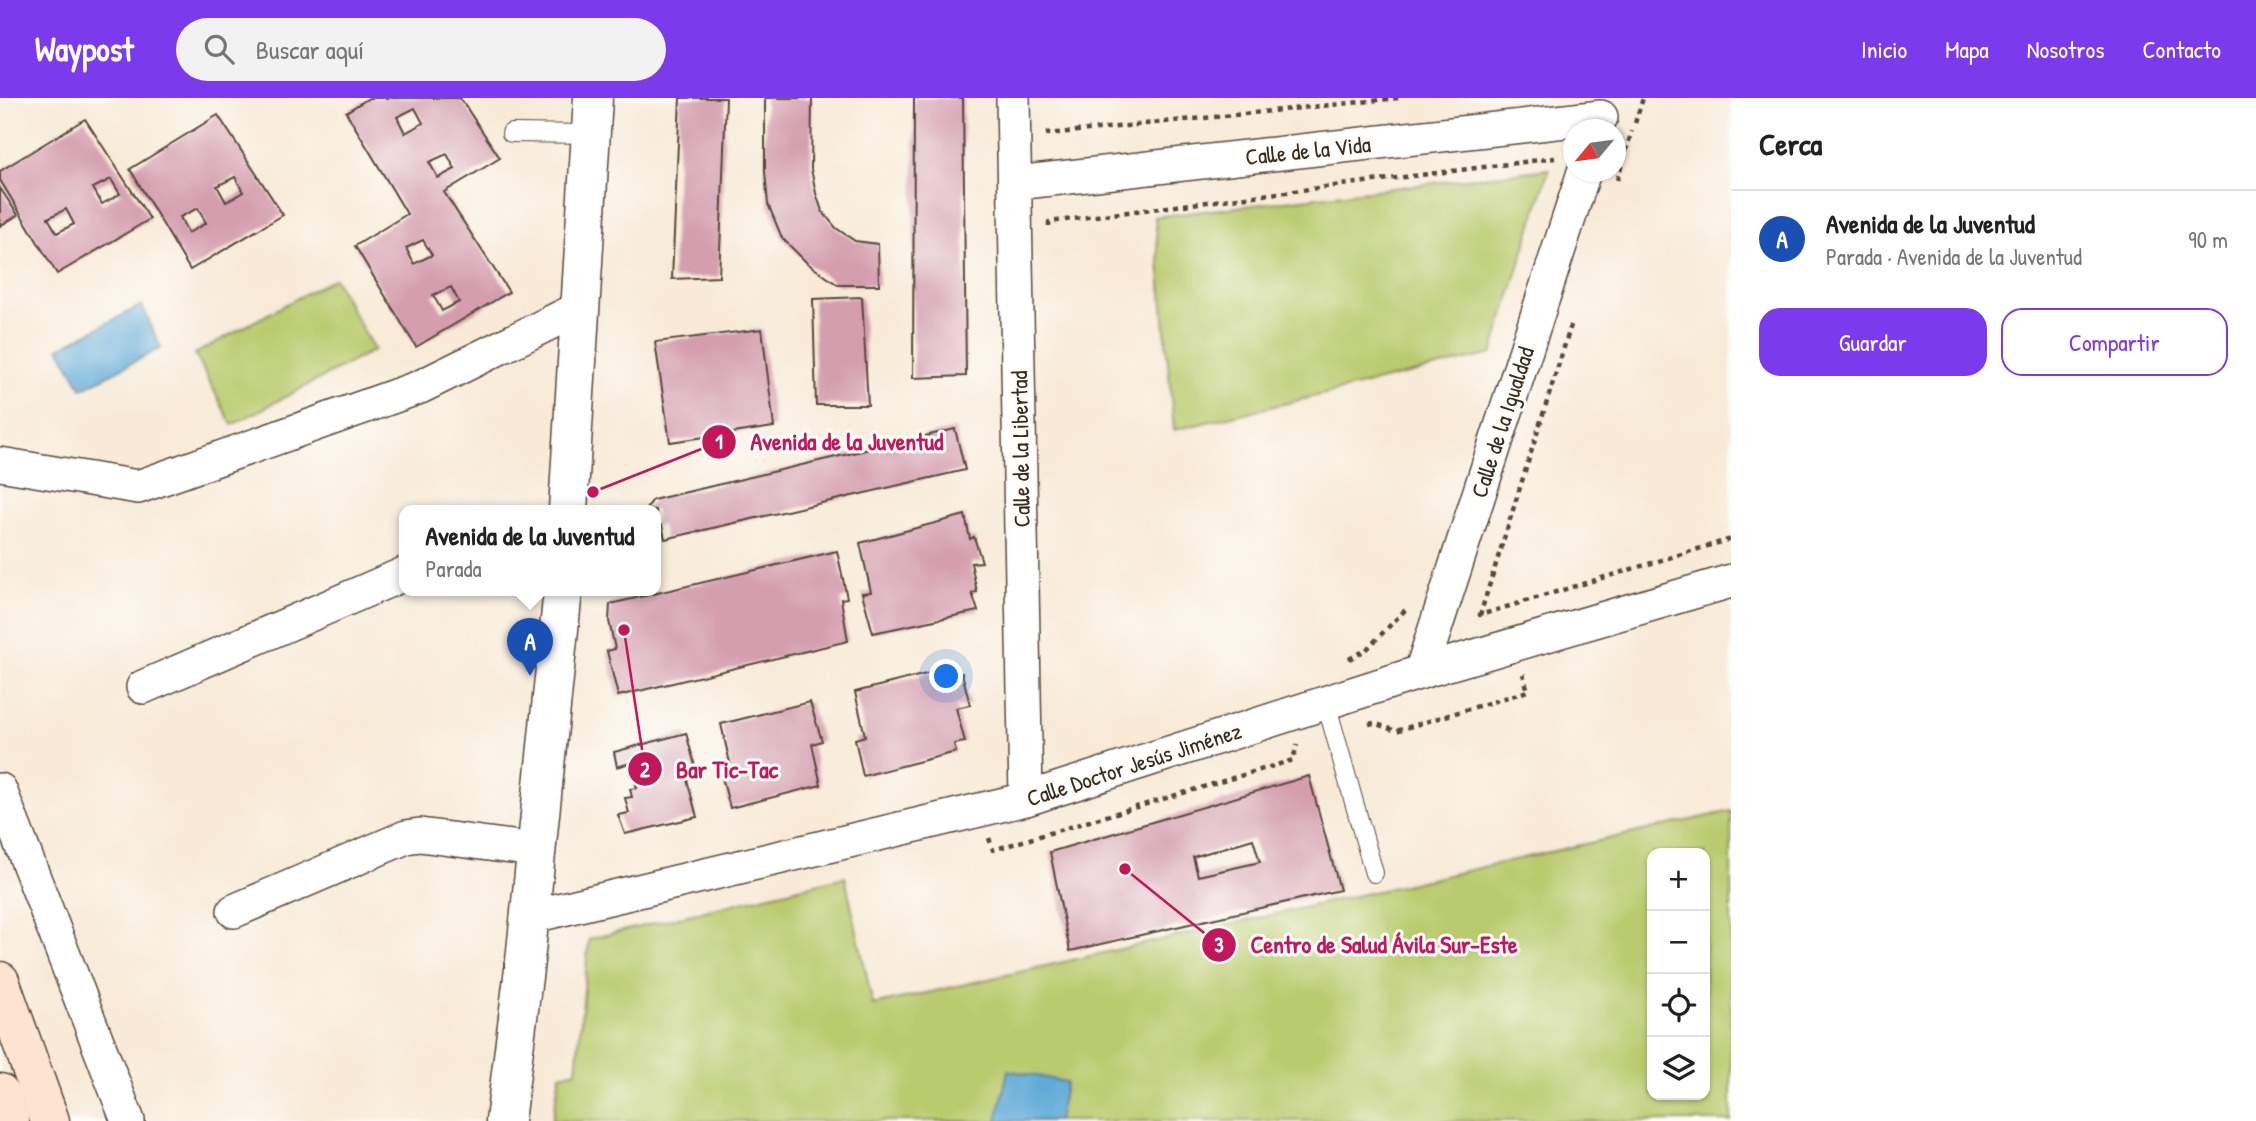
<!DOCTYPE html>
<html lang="es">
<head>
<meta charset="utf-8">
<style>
	:root { --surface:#fff; --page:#f2f2f2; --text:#222; --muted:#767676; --line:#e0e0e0; --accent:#7c3aed }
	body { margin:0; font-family:"Patrick Hand",sans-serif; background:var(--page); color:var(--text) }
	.controls { position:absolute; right:21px; bottom:21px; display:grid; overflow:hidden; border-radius:14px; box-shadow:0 2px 5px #0004 }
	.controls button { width:63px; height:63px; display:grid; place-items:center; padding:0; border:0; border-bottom:2px solid var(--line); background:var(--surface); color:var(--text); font:35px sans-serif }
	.compass { position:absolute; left:1563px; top:21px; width:63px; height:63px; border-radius:50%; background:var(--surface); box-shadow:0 2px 5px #0004; rotate:241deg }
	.you { position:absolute; left:947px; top:579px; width:24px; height:24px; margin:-18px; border:5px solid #fff; border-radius:50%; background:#1a73e8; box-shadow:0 0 0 10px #1a73e833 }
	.badge { display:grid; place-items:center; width:46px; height:46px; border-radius:50%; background:var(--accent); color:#fff; font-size:23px; font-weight:700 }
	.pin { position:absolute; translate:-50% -58px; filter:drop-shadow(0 2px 4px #0008) }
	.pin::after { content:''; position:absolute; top:37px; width:24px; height:21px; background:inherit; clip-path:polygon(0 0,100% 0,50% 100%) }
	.popup { position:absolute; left:399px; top:407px; width:262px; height:91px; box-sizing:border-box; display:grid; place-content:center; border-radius:14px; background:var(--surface); filter:drop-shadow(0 2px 5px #0005); font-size:23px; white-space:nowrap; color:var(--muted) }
	.popup b { font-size:26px; color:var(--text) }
	.popup::after { content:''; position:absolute; left:50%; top:100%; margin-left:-14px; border:14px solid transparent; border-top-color:var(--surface) }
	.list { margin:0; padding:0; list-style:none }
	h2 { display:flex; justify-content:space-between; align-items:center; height:91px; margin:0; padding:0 28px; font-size:30px }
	h2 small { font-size:23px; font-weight:400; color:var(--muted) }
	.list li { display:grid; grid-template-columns:46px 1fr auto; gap:21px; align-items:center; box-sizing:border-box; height:98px; padding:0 28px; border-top:2px solid var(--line) }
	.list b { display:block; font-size:26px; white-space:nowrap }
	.list p { margin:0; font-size:23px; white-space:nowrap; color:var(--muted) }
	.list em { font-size:23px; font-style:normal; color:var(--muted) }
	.actions { display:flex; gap:14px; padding:21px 28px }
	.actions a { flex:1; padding:16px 0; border:2px solid var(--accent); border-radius:21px; text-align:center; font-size:24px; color:var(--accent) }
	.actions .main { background:var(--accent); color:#fff }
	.icon { flex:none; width:38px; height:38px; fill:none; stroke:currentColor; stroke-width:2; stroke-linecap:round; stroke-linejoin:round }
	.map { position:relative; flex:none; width:1731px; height:1023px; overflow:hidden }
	header { display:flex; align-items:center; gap:42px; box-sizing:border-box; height:98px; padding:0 35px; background:var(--accent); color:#fff }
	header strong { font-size:33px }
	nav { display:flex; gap:38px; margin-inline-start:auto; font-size:24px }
	.search { width:490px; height:63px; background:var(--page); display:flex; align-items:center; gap:18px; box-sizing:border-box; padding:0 24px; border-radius:38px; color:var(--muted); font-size:26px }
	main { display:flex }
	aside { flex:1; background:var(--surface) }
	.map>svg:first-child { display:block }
</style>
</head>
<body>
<header>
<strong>Waypost</strong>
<div class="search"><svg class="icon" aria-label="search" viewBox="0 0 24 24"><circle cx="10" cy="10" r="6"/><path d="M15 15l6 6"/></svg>Buscar aquí</div>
<nav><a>Inicio</a><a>Mapa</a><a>Nosotros</a><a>Contacto</a></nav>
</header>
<main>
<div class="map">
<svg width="1731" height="1023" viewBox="0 0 1731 1023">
	<rect width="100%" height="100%" fill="#fdfcf7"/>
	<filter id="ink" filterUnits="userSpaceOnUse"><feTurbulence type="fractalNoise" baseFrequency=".0143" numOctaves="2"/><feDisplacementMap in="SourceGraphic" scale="14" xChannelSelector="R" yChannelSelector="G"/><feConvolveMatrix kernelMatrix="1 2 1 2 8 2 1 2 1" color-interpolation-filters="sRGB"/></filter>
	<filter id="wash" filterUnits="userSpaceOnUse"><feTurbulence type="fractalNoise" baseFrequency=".00686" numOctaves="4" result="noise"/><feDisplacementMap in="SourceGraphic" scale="28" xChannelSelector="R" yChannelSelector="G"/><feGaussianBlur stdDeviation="1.57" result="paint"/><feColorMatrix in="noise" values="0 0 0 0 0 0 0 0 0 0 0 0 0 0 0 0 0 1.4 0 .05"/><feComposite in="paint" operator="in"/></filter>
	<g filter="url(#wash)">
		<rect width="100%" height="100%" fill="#f8ead7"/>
		<g fill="#bacb6e" stroke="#7a7a46" stroke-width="2" fill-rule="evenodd">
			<polygon points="1549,71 1492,256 1174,332 1155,119"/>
			<polygon points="334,180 374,252 232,327 195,256"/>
			<path d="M 1731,713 L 1731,1023 L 552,1023 L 560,977 L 576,973 L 589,841 L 845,779 L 873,907 ZM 1652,755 L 1705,755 L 1705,997 L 1652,997 Z"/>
		</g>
		<g fill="#61aad8" stroke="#4e6a7b" stroke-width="2">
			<polygon points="142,207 161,250 82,291 59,250"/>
			<polygon points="1008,972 1066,984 1058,1023 997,1023"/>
		</g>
		<g id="blocks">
			<g fill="#d49eaf" fill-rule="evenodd">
				<path d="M 369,0 L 460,0 L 500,60 L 444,94 L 509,194 L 416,249 L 355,148 L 407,116 L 346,14 ZM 415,10 L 423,25 L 405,35 L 397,19 ZM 447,56 L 455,71 L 438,80 L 429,64 ZM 423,142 L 432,157 L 414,166 L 406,150 ZM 451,189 L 459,204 L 442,213 L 433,197 Z"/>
				<polygon points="680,0 726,0 719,179 672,181"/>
				<polygon points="765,0 812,0 811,71 816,95 822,113 836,130 855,143 878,146 879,187 838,187 807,165 782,140 768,106 765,74"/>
				<polygon points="914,0 963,0 966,278 913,280"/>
				<path d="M 218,17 L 283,117 L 190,172 L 130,71 ZM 235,79 L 243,94 L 226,104 L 217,88 ZM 198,110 L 206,125 L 188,135 L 180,119 Z"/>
				<path d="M 85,21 L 150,121 L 57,176 L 0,82 L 0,73 ZM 111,81 L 120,96 L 102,106 L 93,90 ZM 66,111 L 74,126 L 57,135 L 48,120 Z"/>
				<polygon points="0,90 18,117 0,128"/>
				<polygon points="862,199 868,307 816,307 813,201"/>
				<polygon points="762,231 774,329 670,344 655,244"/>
				<polygon points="955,331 965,372 665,441 662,427 656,428 656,412 645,412 653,402"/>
				<polygon points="965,417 970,441 974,439 982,464 971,465 977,494 972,495 978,513 873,535 862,495 871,494 860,445"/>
				<polygon points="837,453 847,500 841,501 848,543 618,598 607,553 615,551 609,523 610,506"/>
				<polygon points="950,570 953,578 962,575 970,607 956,610 965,644 954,646 956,654 863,678 855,641 865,638 855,594"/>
				<polygon points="810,604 822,643 812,646 821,687 730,710 719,668 730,665 721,626"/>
				<polygon points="686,635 697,675 686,678 697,719 625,736 618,717 629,715 625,700 632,699 630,691 637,690 630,665 617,669 614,654"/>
				<path d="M 1309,678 L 1340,792 L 1070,853 L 1050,754 ZM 1253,741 L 1260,764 L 1198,778 L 1193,759 Z"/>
			</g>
		</g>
	</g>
	<g filter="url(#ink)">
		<use href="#blocks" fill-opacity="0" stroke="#57473a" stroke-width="2"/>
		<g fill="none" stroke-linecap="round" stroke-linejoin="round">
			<defs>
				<g id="service">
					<polyline points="511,35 591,36"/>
					<polyline points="1326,605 1374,775"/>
				</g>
				<g id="minor">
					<polyline points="1013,0 1026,701"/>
					<polyline points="1016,85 1601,19"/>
					<polyline points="0,366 138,389 420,289 580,210"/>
					<polyline points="1421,574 1584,74"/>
					<polyline points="143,589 404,476"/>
					<polyline points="0,692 128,1023"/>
					<polyline points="234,813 406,739 420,737 535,752"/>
					<polyline points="529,819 1026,701 1421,574 1731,483"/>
				</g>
				<g id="tertiary">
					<polyline points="568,412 593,0"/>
					<polyline points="505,1023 525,863 563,492"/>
				</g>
				<g id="secondary">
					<polyline points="0,883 50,1023"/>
					<polyline points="0,995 10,1023"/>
				</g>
			</defs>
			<use href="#service" stroke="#57473a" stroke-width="20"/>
			<use href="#minor" stroke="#57473a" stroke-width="36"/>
			<use href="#tertiary" stroke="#57473a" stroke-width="41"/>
			<use href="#secondary" stroke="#57473a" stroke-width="41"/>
			<g stroke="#57473a" stroke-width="4.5" stroke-dasharray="5 5" stroke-linecap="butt">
				<polyline points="1635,25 1643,0"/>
				<polyline points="1048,33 1048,36 1399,0"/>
				<polyline points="1617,82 1632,33"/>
				<polyline points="1049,128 1049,124 1555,60"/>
				<polyline points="1571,227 1480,517 1731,441"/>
				<polyline points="1349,561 1366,552 1408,509"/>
				<polyline points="1369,626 1374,625 1396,633 1528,593 1523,576"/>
				<polyline points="989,740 993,752 1293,662 1297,647"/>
			</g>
			<use href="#service" stroke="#fff" stroke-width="18"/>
			<use href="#minor" stroke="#fff" stroke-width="33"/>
			<use href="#tertiary" stroke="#fff" stroke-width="38"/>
			<use href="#secondary" stroke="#fde4d0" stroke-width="38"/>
		</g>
	</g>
	<g text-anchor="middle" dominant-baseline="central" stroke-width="6" stroke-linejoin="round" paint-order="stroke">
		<g font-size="23" fill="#3b2a1e" stroke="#fdfcf7">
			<text transform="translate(1308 52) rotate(-6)">Calle de la Vida</text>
			<text transform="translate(1502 324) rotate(-72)">Calle de la Igualdad</text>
			<text transform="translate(1020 351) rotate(-91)">Calle de la Libertad</text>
			<text transform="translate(1134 666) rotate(-18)">Calle Doctor Jesús Jiménez</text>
		</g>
	</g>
	<path fill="none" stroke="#c2185b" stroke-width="2.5" d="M593 394L719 344M624 532L645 671M1125 771L1219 847"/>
	<g fill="#c2185b" stroke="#fdfcf7" stroke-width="2.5">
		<circle cx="593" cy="394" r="7"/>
		<circle cx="624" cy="532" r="7"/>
		<circle cx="1125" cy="771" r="7"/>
		<circle cx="719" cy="344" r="18"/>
		<circle cx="645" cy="671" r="18"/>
		<circle cx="1219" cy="847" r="18"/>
	</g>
	<g font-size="21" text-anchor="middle" font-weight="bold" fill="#fff">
		<text x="719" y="351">1</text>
		<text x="645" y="679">2</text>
		<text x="1219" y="854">3</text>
	</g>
	<g font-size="24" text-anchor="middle" font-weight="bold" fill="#c2185b" stroke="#fdfcf7" stroke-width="6" stroke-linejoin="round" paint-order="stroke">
		<text x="847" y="352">Avenida de la Juventud</text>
		<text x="727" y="680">Bar Tic-Tac</text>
		<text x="1384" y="855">Centro de Salud Ávila Sur-Este</text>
	</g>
</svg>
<div class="controls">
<button>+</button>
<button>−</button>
<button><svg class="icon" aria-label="locate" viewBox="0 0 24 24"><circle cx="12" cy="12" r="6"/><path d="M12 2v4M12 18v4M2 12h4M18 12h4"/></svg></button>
<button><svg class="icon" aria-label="layers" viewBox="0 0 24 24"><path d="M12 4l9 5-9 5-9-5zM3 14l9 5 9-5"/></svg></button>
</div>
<svg class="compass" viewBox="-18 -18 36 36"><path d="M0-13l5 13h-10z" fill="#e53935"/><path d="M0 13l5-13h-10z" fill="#767676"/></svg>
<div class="you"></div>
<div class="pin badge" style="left:530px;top:578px;background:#1a4fb4">A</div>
<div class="popup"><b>Avenida de la Juventud</b>Parada</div>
</div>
<aside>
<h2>Cerca<small></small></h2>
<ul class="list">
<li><span class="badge" style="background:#1a4fb4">A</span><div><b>Avenida de la Juventud</b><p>Parada · Avenida de la Juventud</p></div><em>90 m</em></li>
</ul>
<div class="actions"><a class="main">Guardar</a><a>Compartir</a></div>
</aside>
</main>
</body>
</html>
